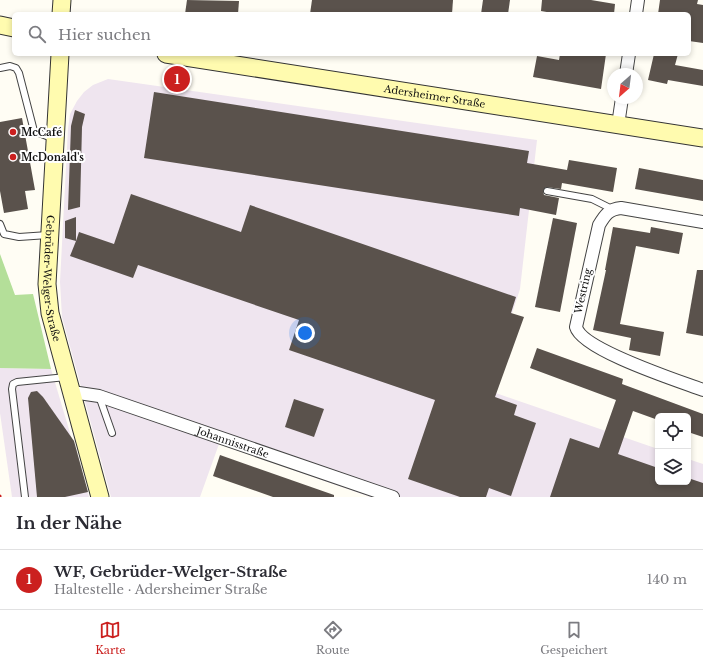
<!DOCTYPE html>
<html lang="de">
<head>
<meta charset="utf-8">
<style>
	:root { --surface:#fff; --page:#f7f7f7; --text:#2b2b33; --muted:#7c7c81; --line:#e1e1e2; --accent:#cb201f }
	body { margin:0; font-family:"Libre Baskerville",serif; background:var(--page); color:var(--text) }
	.controls { position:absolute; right:12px; bottom:12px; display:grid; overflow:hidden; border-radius:6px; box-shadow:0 2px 6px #0003 }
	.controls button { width:36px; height:36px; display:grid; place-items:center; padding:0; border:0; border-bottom:1px solid var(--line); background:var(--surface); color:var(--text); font:20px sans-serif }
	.compass { position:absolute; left:607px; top:68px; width:36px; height:36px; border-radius:50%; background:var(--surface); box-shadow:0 2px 6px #0003; rotate:208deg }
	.you { position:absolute; left:305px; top:333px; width:14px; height:14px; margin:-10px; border:3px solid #fff; border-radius:50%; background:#1a73e8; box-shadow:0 0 0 6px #1a73e833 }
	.badge { display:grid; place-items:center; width:26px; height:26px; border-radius:50%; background:var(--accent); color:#fff; font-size:13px; font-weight:700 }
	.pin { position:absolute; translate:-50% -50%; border:2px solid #fff; box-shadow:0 1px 4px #0006 }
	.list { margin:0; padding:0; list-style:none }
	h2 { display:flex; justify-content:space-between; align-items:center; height:52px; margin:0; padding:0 16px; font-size:17px }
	h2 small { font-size:13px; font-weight:400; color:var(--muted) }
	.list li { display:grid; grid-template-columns:26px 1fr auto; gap:12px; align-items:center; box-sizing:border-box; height:60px; padding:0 16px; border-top:1px solid var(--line) }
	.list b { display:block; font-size:15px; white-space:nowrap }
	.list p { margin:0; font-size:13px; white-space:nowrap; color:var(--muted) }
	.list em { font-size:13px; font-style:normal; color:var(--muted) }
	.icon { flex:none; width:22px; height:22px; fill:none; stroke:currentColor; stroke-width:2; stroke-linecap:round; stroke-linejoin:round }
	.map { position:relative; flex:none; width:703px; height:497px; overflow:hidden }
	.search { position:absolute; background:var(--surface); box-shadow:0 2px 6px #0003; left:12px; right:12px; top:12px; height:44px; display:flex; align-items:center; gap:10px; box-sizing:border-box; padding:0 14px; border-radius:6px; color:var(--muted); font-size:15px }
	.sheet { height:112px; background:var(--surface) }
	nav { display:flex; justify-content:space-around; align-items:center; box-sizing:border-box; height:56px; border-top:1px solid var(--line); background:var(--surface); font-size:11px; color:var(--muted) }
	nav a { display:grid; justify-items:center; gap:2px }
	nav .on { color:var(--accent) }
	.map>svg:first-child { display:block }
</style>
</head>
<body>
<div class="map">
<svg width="703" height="497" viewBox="0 0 703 497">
	<rect width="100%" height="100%" fill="#fffdf4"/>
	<g fill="#efe5ef">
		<polygon points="108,79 537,140 520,289 487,390 658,449 658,482 688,482 688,459 703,464 703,497 370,497 219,444 200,497 111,497 62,317 60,282 68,129 70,114 77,101 84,92 93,85"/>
		<polygon points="0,368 51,369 89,497 12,497 0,413"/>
	</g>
	<polygon fill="#b4df99" points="0,254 15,295 33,294 51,369 0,368"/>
	<g fill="#5a524c">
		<polygon points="187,0 239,1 238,14 185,14"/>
		<polygon points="312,0 453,0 452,14 310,14"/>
		<polygon points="483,0 510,0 508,14 481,14"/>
		<polygon points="542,0 591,0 615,4 614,14 558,14 541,11"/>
		<polygon points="660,0 698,0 697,4 703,5 703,43 689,41 689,14 658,14"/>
		<polygon points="560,54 606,54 601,89 533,77 537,56 559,60"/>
		<polygon points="654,54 678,54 675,65 703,70 703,86 668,80 667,84 648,80"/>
		<polygon points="154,92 529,151 527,163 567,170 569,160 617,168 613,192 562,183 561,189 546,187 543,191 544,195 559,198 556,215 520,208 519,216 144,158"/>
		<polygon points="75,110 85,114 82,127 80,207 68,210 71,126"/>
		<polygon points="22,118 35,190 25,191 28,209 4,213 0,191 0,122"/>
		<polygon points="639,168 703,180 703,201 635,189"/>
		<polygon points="131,194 241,232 250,205 516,297 511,313 524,317 495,397 517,405 514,415 536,423 511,496 489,488 486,497 460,497 408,479 435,400 289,350 299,320 138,265 133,278 70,256 76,241 65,238 65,221 76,217 76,241 79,232 114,244"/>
		<polygon points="553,218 577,223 560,312 535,307"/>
		<polygon points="613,227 650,233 651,227 683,233 679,254 636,246 620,324 664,332 660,356 629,350 631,338 593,330 606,270 605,270"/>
		<polygon points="697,270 703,270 703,336 686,333"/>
		<polygon points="537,348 623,379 622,384 703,414 703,437 688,432 688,416 658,416 658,420 633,411 618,454 658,468 658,482 688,482 688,478 703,483 703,497 550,497 570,438 599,448 616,400 530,368"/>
		<polygon points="37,391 43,397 74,441 88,492 65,497 37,497 28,398 31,392"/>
		<polygon points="294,399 324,409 314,437 285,427"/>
		<polygon points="220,455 334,495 334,497 273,497 213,476"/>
	</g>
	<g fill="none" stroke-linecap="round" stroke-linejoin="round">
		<defs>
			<g id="lane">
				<polyline points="0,68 10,66 16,68 19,73 34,131 54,139"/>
				<polyline points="547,191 592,199 612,209"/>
				<polyline points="0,224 4,234 19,237 48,235"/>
				<polyline points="99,396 112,433"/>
				<polyline points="25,497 12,389 13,384 17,382 66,377"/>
			</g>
			<g id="street">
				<polyline points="636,14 638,0"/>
				<polyline points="626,74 629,54"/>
				<polyline points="618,125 622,98"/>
				<path d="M 703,222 L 621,208 C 609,209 605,215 599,225 L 576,327 C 582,350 679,381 703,390"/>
				<path id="s1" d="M 72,392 L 99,396 L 393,497"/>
			</g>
			<g id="secondary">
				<polyline points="61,14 62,0"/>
				<polyline points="0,25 14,28"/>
				<path id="s2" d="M 60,54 L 47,284 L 50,313 L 100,497"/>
				<path id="s3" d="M 166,54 L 703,138"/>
			</g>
		</defs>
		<use href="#lane" stroke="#444" stroke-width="8"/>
		<use href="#street" stroke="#444" stroke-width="14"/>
		<use href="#secondary" stroke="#333" stroke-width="19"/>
		<use href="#lane" stroke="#fff" stroke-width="6"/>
		<use href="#street" stroke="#fff" stroke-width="12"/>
		<use href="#secondary" stroke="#fffbaf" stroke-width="17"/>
		<polyline stroke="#cb201f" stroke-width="3" points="0,496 0,497"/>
	</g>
	<g fill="#cb201f" stroke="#fff" stroke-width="1.5">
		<circle cx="13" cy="132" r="4"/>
		<circle cx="13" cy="157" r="4"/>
	</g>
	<g text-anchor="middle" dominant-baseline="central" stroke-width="4" stroke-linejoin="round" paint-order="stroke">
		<g font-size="10" fill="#111" stroke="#fff">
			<text stroke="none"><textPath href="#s3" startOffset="272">Adersheimer Straße</textPath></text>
			<text stroke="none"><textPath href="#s2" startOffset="225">Gebrüder-Welger-Straße</textPath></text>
			<text transform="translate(583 291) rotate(-77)">Westring</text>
			<text stroke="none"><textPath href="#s1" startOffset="169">Johannisstraße</textPath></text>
		</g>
		<g font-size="10" font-weight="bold" fill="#111" stroke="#fff" text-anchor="start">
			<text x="21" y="132">McCafé</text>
			<text x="21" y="157">McDonald's</text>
		</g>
	</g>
</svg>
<div class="controls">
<button><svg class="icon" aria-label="locate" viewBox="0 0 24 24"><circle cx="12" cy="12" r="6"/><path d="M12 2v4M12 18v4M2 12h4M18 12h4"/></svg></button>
<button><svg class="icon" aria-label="layers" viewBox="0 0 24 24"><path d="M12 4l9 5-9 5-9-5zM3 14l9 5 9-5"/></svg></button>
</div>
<svg class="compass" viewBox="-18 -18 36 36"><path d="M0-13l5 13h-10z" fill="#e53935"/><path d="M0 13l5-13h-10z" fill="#7c7c81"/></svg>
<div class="you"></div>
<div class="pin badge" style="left:177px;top:79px">1</div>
<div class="search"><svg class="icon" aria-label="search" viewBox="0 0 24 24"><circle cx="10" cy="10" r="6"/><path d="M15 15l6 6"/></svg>Hier suchen</div>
</div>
<section class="sheet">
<h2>In der Nähe<small></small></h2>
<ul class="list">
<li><span class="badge">1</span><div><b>WF, Gebrüder-Welger-Straße</b><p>Haltestelle · Adersheimer Straße</p></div><em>140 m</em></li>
</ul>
</section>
<nav>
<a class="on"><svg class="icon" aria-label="map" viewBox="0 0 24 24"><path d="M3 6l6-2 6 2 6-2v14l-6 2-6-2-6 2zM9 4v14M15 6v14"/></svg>Karte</a>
<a><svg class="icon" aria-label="directions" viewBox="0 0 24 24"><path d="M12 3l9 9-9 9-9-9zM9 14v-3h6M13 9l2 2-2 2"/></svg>Route</a>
<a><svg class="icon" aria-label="saved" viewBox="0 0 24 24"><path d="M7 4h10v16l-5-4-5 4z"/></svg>Gespeichert</a>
</nav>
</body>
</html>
